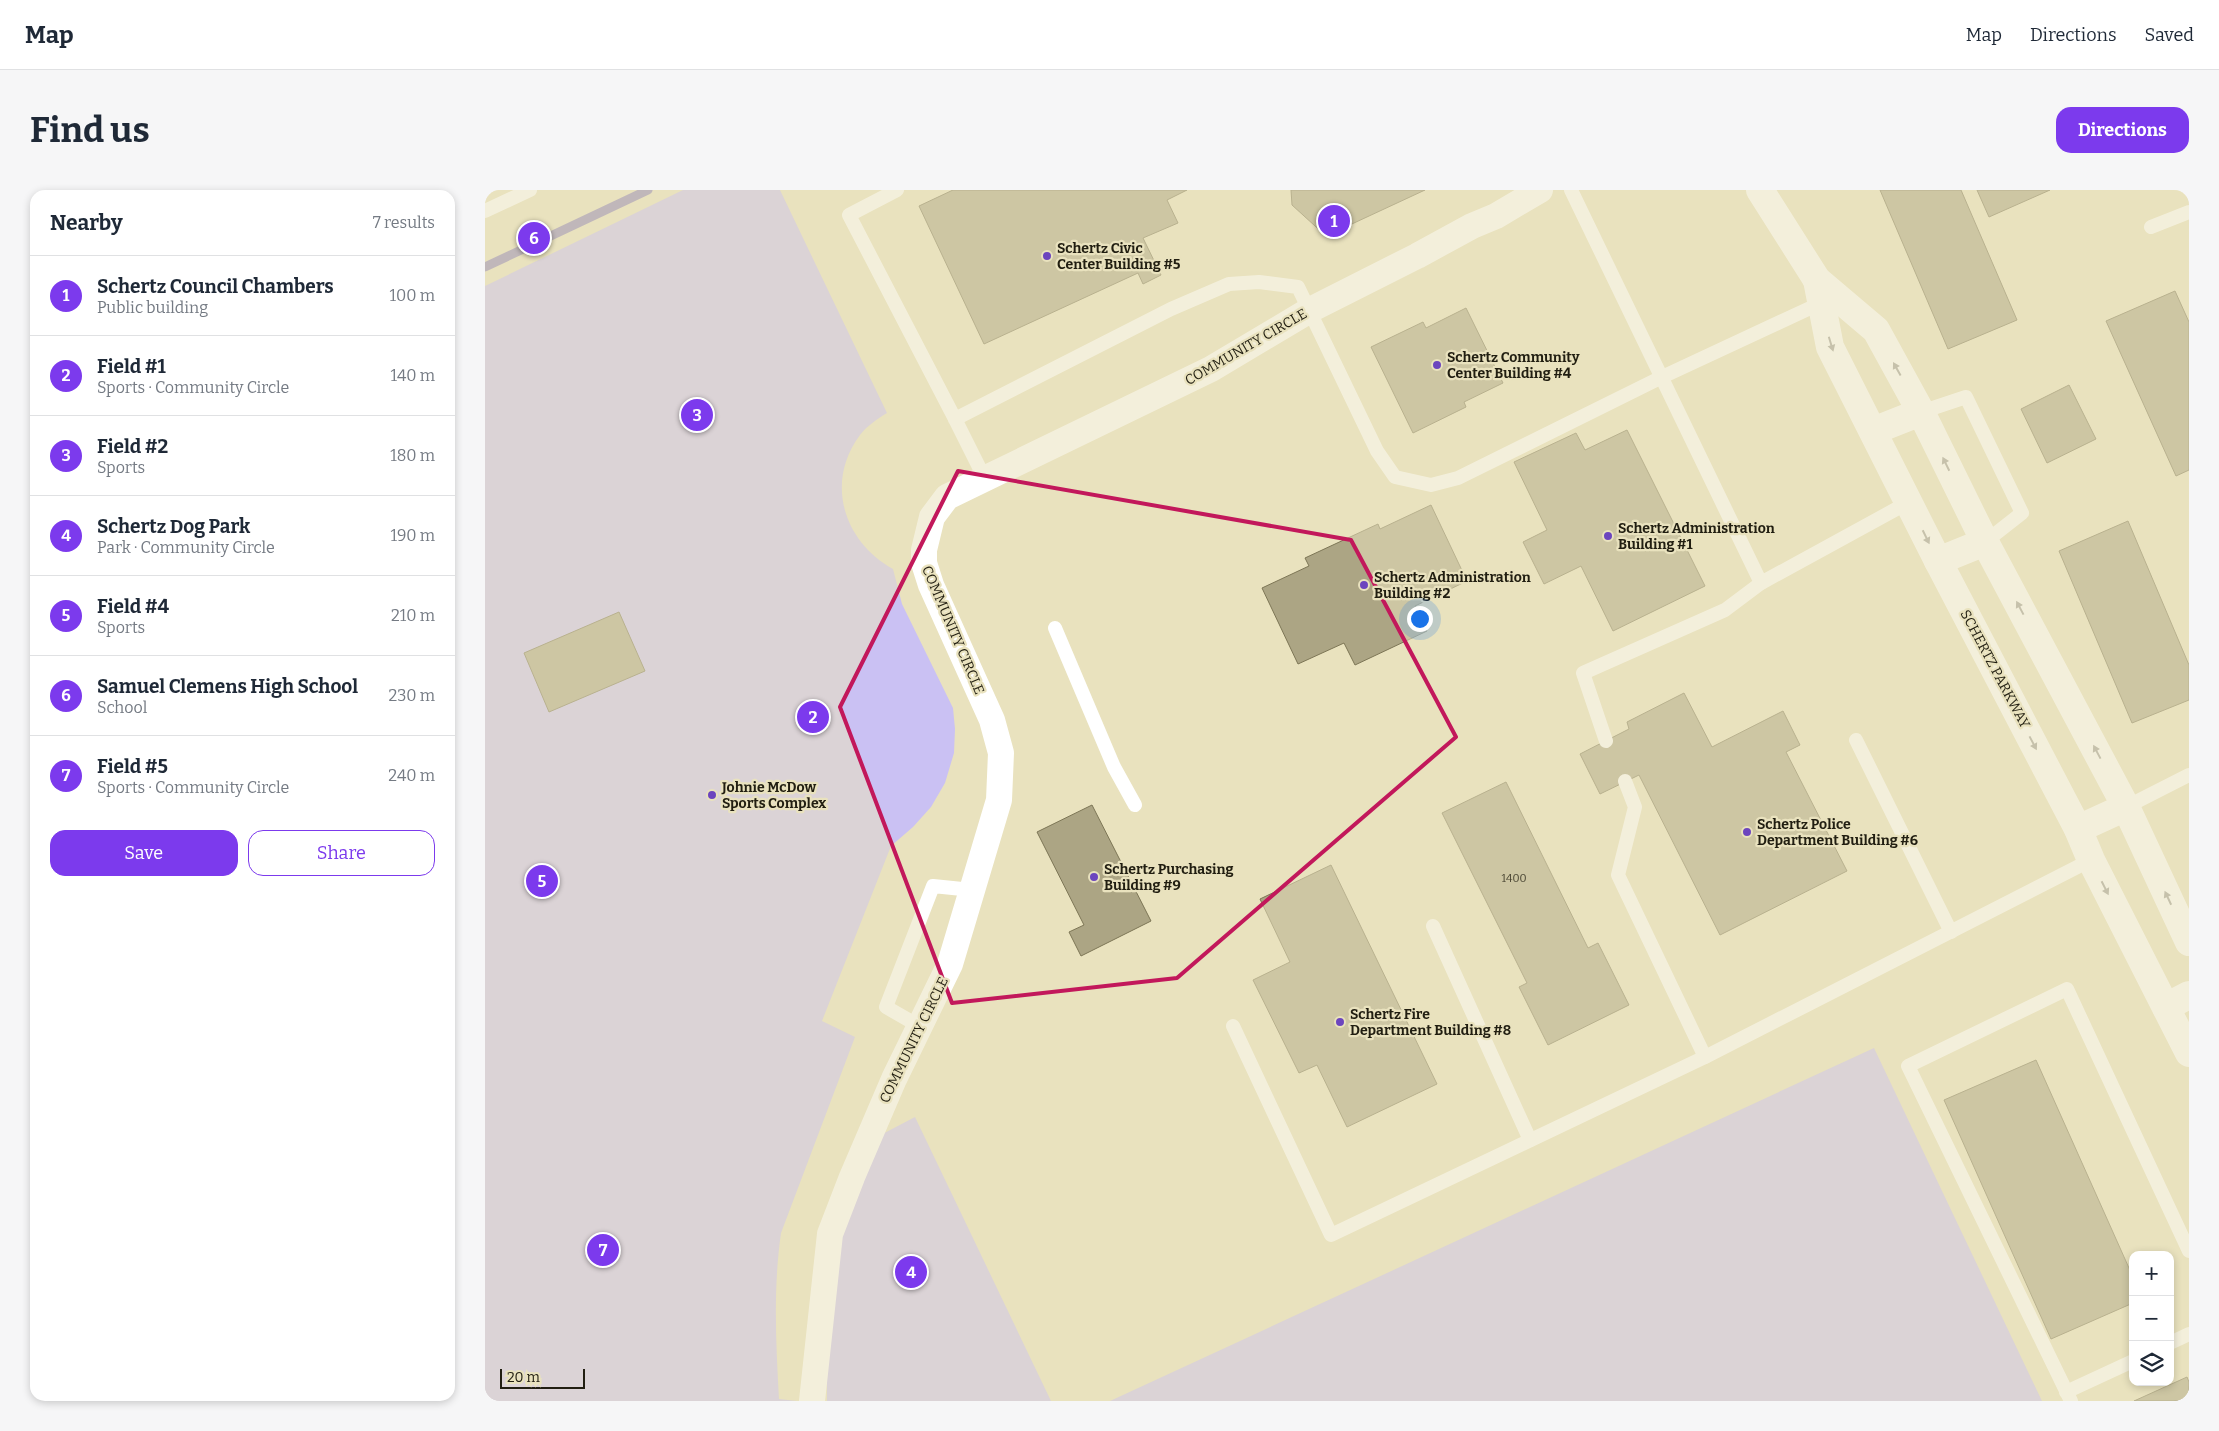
<!DOCTYPE html>
<html lang="en">
<head>
<meta charset="utf-8">
<style>
	:root { --surface:#fff; --page:#f6f6f7; --text:#1f2937; --muted:#747a83; --line:#e0e1e3; --accent:#7c3aed }
	body { margin:0; font-family:Bitter,serif; background:var(--page); color:var(--text) }
	.controls { position:absolute; right:15px; bottom:15px; display:grid; overflow:hidden; border-radius:10px; box-shadow:0 2px 8px #0003 }
	.controls button { width:45px; height:45px; display:grid; place-items:center; padding:0; border:0; border-bottom:1px solid var(--line); background:var(--surface); color:var(--text); font:25px sans-serif }
	.scale { position:absolute; left:15px; bottom:12px; width:85px; box-sizing:border-box; padding-left:5px; border:2px solid #211e11; border-top:0; font-size:14px; line-height:18px; white-space:nowrap; color:#211e11; -webkit-text-stroke:4px #e9e2be; paint-order:stroke }
	.you { position:absolute; left:934px; top:428px; width:18px; height:18px; margin:-12px; border:4px solid #fff; border-radius:50%; background:#1a73e8; box-shadow:0 0 0 8px #1a73e833 }
	.badge { display:grid; place-items:center; width:32px; height:32px; border-radius:50%; background:var(--accent); color:#fff; font-size:16px; font-weight:700 }
	.pin { position:absolute; translate:-50% -50%; border:2px solid #fff; box-shadow:0 1px 5px #0006 }
	.list { margin:0; padding:0; list-style:none }
	h2 { display:flex; justify-content:space-between; align-items:center; height:65px; margin:0; padding:0 20px; font-size:21px }
	h2 small { font-size:16px; font-weight:400; color:var(--muted) }
	.list li { display:grid; grid-template-columns:32px 1fr auto; gap:15px; align-items:center; box-sizing:border-box; height:80px; padding:0 20px; border-top:1px solid var(--line) }
	.list b { display:block; font-size:19px; white-space:nowrap }
	.list p { margin:0; font-size:16px; white-space:nowrap; color:var(--muted) }
	.list em { font-size:16px; font-style:normal; color:var(--muted) }
	.actions { display:flex; gap:10px; padding:15px 20px }
	.actions a { flex:1; padding:11px 0; border:1px solid var(--accent); border-radius:15px; text-align:center; font-size:18px; color:var(--accent) }
	.actions .main { background:var(--accent); color:#fff }
	.icon { flex:none; width:28px; height:28px; fill:none; stroke:currentColor; stroke-width:2; stroke-linecap:round; stroke-linejoin:round }
	.map { position:relative; flex:none; width:1704px; height:1211px; overflow:hidden; border-radius:15px }
	header { display:flex; align-items:center; gap:30px; box-sizing:border-box; height:70px; padding:0 25px; background:var(--surface); border-bottom:1px solid var(--line) }
	header strong { font-size:24px }
	nav { display:flex; gap:28px; margin-inline-start:auto; font-size:18px }
	.intro { display:flex; align-items:center; justify-content:space-between; box-sizing:border-box; height:120px; padding:0 30px }
	h1 { margin:0; font-size:35px }
	.button { padding:12px 22px; border-radius:15px; background:var(--accent); color:#fff; font-size:18px; font-weight:700 }
	main { display:flex; gap:30px; padding:0 30px }
	aside { flex:1; background:var(--surface); border-radius:15px; box-shadow:0 2px 8px #0003 }
	.map>svg:first-child { display:block }
</style>
</head>
<body>
<header>
<strong>Map</strong>
<nav><a>Map</a><a>Directions</a><a>Saved</a></nav>
</header>
<div class="intro"><h1>Find us</h1><a class="button">Directions</a></div>
<main>
<aside>
<h2>Nearby<small>7 results</small></h2>
<ul class="list">
<li><span class="badge">1</span><div><b>Schertz Council Chambers</b><p>Public building</p></div><em>100 m</em></li>
<li><span class="badge">2</span><div><b>Field #1</b><p>Sports · Community Circle</p></div><em>140 m</em></li>
<li><span class="badge">3</span><div><b>Field #2</b><p>Sports</p></div><em>180 m</em></li>
<li><span class="badge">4</span><div><b>Schertz Dog Park</b><p>Park · Community Circle</p></div><em>190 m</em></li>
<li><span class="badge">5</span><div><b>Field #4</b><p>Sports</p></div><em>210 m</em></li>
<li><span class="badge">6</span><div><b>Samuel Clemens High School</b><p>School</p></div><em>230 m</em></li>
<li><span class="badge">7</span><div><b>Field #5</b><p>Sports · Community Circle</p></div><em>240 m</em></li>
</ul>
<div class="actions"><a class="main">Save</a><a>Share</a></div>
</aside>
<div class="map">
<svg width="1704" height="1211" viewBox="0 0 1704 1211">
	<rect width="100%" height="100%" fill="#e9e2be"/>
	<g fill="#cac1f3">
		<path d="M 198,0 L 295,0 L 402,223 C 392,229 382,236 375,245 C 340,292 358,351 408,379 L 417,414 L 468,518 L 470,539 L 469,563 L 460,593 L 446,617 L 428,637 L 406,656 L 337,831 L 370,847 L 296,1043 C 288,1099 291,1154 294,1209 L 312,1211 L 0,1211 L 0,96 Z"/>
		<polygon points="1389,858 1557,1211 625,1211"/>
		<polygon points="430,927 566,1211 342,1211 342,1149 350,1062 388,949"/>
	</g>
	<g fill="none" stroke-linecap="round" stroke-linejoin="round">
		<polyline stroke="#8e83b7" stroke-width="9" points="0,77 163,0"/>
	</g>
	<g fill="#aca584" stroke="#7d7656">
		<polygon points="468,0 702,0 682,10 693,33 658,48 676,85 658,94 653,83 499,154 434,16"/>
		<polygon points="806,0 940,0 841,46 807,15"/>
		<polygon points="1395,0 1476,0 1532,130 1463,159"/>
		<polygon points="1492,0 1565,0 1504,27"/>
		<polygon points="1690,101 1704,132 1704,280 1691,286 1621,131"/>
		<polygon points="981,118 1018,193 979,212 981,217 928,243 886,157 938,132 941,138"/>
		<polygon points="1584,195 1611,249 1562,273 1536,219"/>
		<polygon points="1142,240 1220,396 1128,441 1096,376 1059,394 1038,352 1062,340 1029,272 1091,243 1100,260"/>
		<polygon points="946,315 982,391 930,416 942,441 870,475 859,453 813,474 777,398 824,376 820,368 893,334 895,339"/>
		<polygon points="1643,331 1704,475 1704,510 1647,533 1574,361"/>
		<polygon points="134,422 160,481 64,522 39,463"/>
		<polygon points="1199,503 1227,557 1298,521 1315,555 1301,562 1362,681 1235,745 1154,585 1115,604 1095,564 1144,539 1142,532"/>
		<polygon points="1021,592 1103,758 1113,753 1144,815 1063,855 1034,797 1042,793 957,623"/>
		<polygon points="607,615 666,731 596,766 584,742 599,735 552,642"/>
		<polygon points="846,675 952,894 862,937 832,875 814,883 768,790 805,772 775,709"/>
		<polygon points="1551,870 1648,1087 1648,1113 1566,1149 1459,910"/>
		<polygon points="1702,1187 1704,1192 1704,1211 1649,1211"/>
	</g>
	<g fill="none" stroke-linecap="round" stroke-linejoin="round">
		<g stroke="#fff" stroke-width="14">
			<polyline points="412,0 364,25 470,229 686,119 744,94 774,92 813,97 892,261 910,287 946,295 973,288 1177,187 1336,113"/>
			<polyline points="1086,0 1276,393"/>
			<polyline points="0,21 45,0"/>
			<polyline points="1666,37 1704,22"/>
			<polyline points="1436,222 1481,207 1537,323 1500,352"/>
			<polyline points="470,229 500,289"/>
			<polyline points="570,438 629,577 650,615"/>
			<polyline points="1371,550 1466,742"/>
			<polyline points="1121,551 1098,483 1240,420 1276,393 1424,312"/>
			<polyline points="1140,591 1150,617 1133,685 1220,867 1606,670"/>
			<polyline points="1641,617 1704,585"/>
			<polyline points="948,736 1045,950"/>
			<polyline points="434,836 401,817 448,696 487,700"/>
			<polyline points="748,836 846,1045 1220,867"/>
			<polyline points="1685,1153 1704,1144"/>
			<polyline points="1581,1202 1648,1171"/>
			<polyline points="1586,1211 1423,876 1582,799 1704,1061"/>
		</g>
		<polyline stroke="#fff" stroke-width="26" points="327,1211 345,1044 367,987 409,889 465,774 514,610 516,563 507,530 446,395 439,373 439,360 447,327 462,307 726,179 825,120 932,66 987,36 1011,26 1055,0"/>
		<g stroke="#fff" stroke-width="28">
			<polyline points="1275,0 1332,90 1391,140 1436,222 1500,352 1641,617 1704,752"/>
			<polyline points="1332,90 1345,157 1453,371 1593,639 1606,670 1704,863"/>
			<polyline points="1388,241 1436,222"/>
			<polyline points="1453,371 1500,352"/>
			<polyline points="1593,639 1641,617"/>
			<polyline points="1681,817 1704,805"/>
		</g>
	</g>
	<defs><path id="oneway-solid" d="M-6-.8H1V-3.2L6.5 0L1 3.2V.8H-6Z" transform="scale(1.25)"/></defs>
	<g fill="#9b9a94">
		<use href="#oneway-solid" transform="translate(1346 154) rotate(73)"/>
		<use href="#oneway-solid" transform="translate(1412 179) rotate(-119)"/>
		<use href="#oneway-solid" transform="translate(1461 274) rotate(-116)"/>
		<use href="#oneway-solid" transform="translate(1441 347) rotate(64)"/>
		<use href="#oneway-solid" transform="translate(1535 418) rotate(-118)"/>
		<use href="#oneway-solid" transform="translate(1548 553) rotate(62)"/>
		<use href="#oneway-solid" transform="translate(1612 562) rotate(-118)"/>
		<use href="#oneway-solid" transform="translate(1620 698) rotate(63)"/>
		<use href="#oneway-solid" transform="translate(1683 708) rotate(-115)"/>
	</g>
	<path d="M0 0H1704V1211H0ZM 473,281 L 866,350 L 971,547 L 692,788 L 467,813 L 355,517 Z" fill="#e9e2be" fill-opacity=".55" fill-rule="evenodd"/>
	<path fill="none" stroke="#c2185b" stroke-width="4" stroke-linejoin="round" d="M 473,281 L 866,350 L 971,547 L 692,788 L 467,813 L 355,517 Z"/>
	<g fill="#6c45be" stroke="#e9e2be" stroke-width="2">
		<circle cx="562" cy="66" r="5"/>
		<circle cx="952" cy="175" r="5"/>
		<circle cx="1123" cy="346" r="5"/>
		<circle cx="879" cy="395" r="5"/>
		<circle cx="227" cy="605" r="5"/>
		<circle cx="1262" cy="642" r="5"/>
		<circle cx="609" cy="687" r="5"/>
		<circle cx="855" cy="832" r="5"/>
	</g>
	<g text-anchor="middle" dominant-baseline="central" stroke-width="4.5" stroke-linejoin="round" paint-order="stroke">
		<g font-size="11" fill="#44402e">
			<text x="1029" y="688">1400</text>
		</g>
		<g font-size="14" font-weight="bold" fill="#211e11" stroke="#e9e2be" text-anchor="start">
			<text x="572" y="58">Schertz Civic<tspan x="572" dy="16">Center Building #5</tspan></text>
			<text x="962" y="167">Schertz Community<tspan x="962" dy="16">Center Building #4</tspan></text>
			<text x="1133" y="338">Schertz Administration<tspan x="1133" dy="16">Building #1</tspan></text>
			<text x="889" y="387">Schertz Administration<tspan x="889" dy="16">Building #2</tspan></text>
			<text x="237" y="597">Johnie McDow<tspan x="237" dy="16">Sports Complex</tspan></text>
			<text x="1272" y="634">Schertz Police<tspan x="1272" dy="16">Department Building #6</tspan></text>
			<text x="619" y="679">Schertz Purchasing<tspan x="619" dy="16">Building #9</tspan></text>
			<text x="865" y="824">Schertz Fire<tspan x="865" dy="16">Department Building #8</tspan></text>
		</g>
		<g font-size="14" fill="#211e11" stroke="#e9e2be">
			<text transform="translate(761 157) rotate(-30)">COMMUNITY CIRCLE</text>
			<text transform="translate(468 440) rotate(67)">COMMUNITY CIRCLE</text>
			<text transform="translate(1510 479) rotate(62)">SCHERTZ PARKWAY</text>
			<text transform="translate(429 850) rotate(-64)">COMMUNITY CIRCLE</text>
		</g>
	</g>
</svg>
<div class="controls">
<button>+</button>
<button>−</button>
<button><svg class="icon" aria-label="layers" viewBox="0 0 24 24"><path d="M12 4l9 5-9 5-9-5zM3 14l9 5 9-5"/></svg></button>
</div>
<div class="scale">20 m</div>
<div class="you"></div>
<div class="pin badge" style="left:849px;top:31px">1</div>
<div class="pin badge" style="left:328px;top:527px">2</div>
<div class="pin badge" style="left:212px;top:225px">3</div>
<div class="pin badge" style="left:426px;top:1082px">4</div>
<div class="pin badge" style="left:57px;top:691px">5</div>
<div class="pin badge" style="left:49px;top:48px">6</div>
<div class="pin badge" style="left:118px;top:1060px">7</div>
</div>
</main>
</body>
</html>
